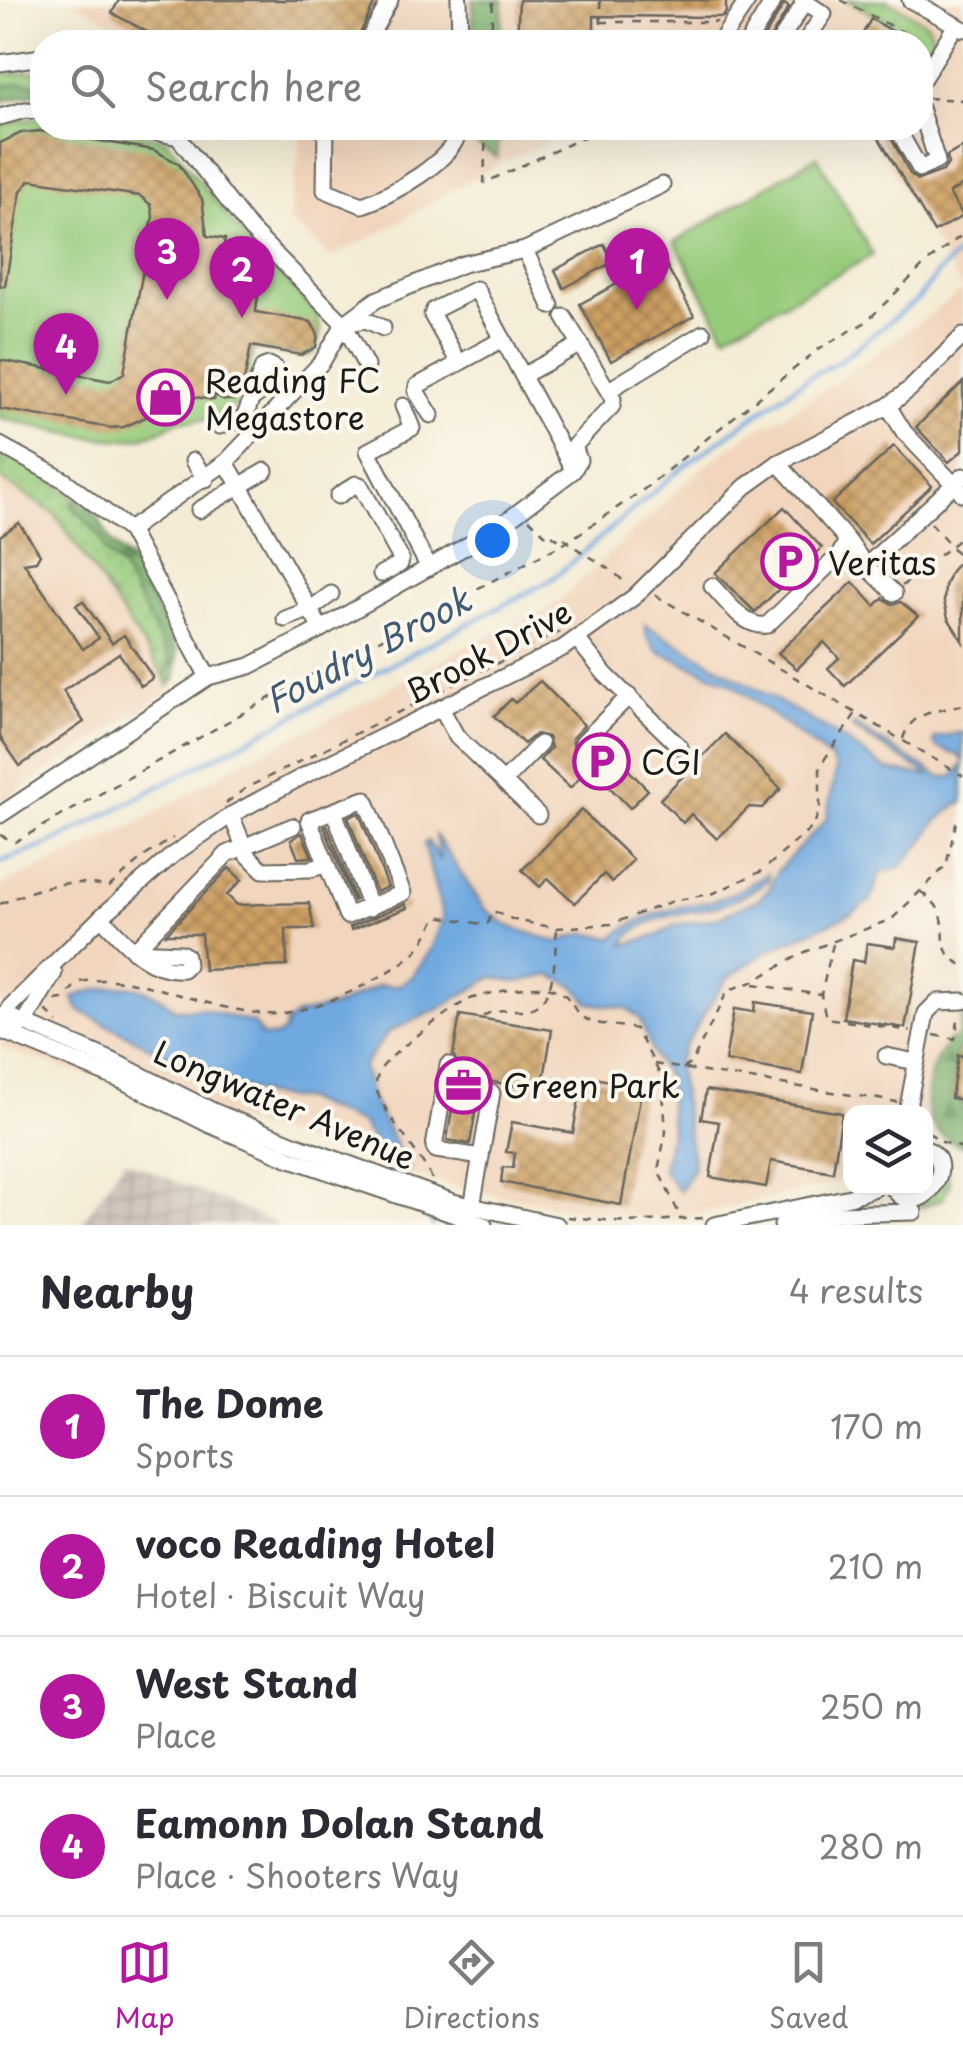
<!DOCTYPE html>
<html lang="en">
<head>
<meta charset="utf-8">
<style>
	:root { --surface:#fff; --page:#f2f2f3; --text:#2b2b33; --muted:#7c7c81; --line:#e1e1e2; --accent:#b5179e }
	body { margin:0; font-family:"Playpen Sans",sans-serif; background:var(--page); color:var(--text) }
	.controls { position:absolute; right:30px; bottom:30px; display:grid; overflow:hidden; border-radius:20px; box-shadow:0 10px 40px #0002 }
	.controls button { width:90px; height:90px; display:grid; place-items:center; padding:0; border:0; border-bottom:2px solid var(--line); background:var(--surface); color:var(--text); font:50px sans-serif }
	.you { position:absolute; left:492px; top:540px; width:35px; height:35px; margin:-25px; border:8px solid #fff; border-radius:50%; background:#1a73e8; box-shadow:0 0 0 15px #1a73e833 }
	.badge { display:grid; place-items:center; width:65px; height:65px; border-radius:50%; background:var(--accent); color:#fff; font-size:32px; font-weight:700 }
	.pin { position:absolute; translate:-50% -82px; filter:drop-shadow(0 2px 5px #0008) }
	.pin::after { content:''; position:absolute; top:52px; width:35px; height:30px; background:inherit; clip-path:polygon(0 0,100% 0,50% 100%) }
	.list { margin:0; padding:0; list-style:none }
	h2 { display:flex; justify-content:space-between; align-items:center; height:130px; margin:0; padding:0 40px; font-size:42px }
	h2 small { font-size:32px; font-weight:400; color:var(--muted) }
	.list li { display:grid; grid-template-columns:65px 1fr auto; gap:30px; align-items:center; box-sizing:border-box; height:140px; padding:0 40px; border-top:2px solid var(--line) }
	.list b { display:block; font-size:38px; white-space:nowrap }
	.list p { margin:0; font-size:32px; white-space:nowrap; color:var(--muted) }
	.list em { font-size:32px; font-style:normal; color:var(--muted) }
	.icon { flex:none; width:55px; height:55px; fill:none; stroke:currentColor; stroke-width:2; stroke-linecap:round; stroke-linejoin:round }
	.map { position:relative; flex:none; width:963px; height:1225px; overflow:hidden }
	.search { position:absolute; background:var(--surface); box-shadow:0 10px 40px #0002; left:30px; right:30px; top:30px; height:110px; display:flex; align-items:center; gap:25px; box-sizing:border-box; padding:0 35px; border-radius:40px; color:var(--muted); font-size:38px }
	.sheet { height:690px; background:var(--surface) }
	nav { display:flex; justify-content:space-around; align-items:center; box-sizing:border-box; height:140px; border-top:2px solid var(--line); background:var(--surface); font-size:28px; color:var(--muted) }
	nav a { display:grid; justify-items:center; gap:5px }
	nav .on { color:var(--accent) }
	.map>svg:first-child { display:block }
</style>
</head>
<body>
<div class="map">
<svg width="963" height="1225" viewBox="0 0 963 1225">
	<defs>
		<pattern id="industrial-grid" width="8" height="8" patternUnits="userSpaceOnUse" patternTransform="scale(2.5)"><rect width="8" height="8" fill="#cec1ba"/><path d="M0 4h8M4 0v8" fill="none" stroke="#b0a59f"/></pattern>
		<pattern id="grass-dots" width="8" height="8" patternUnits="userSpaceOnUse" patternTransform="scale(2.5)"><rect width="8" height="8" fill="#97cb7c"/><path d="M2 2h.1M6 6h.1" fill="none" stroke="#82ae6b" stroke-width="1.8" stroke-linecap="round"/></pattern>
		<pattern id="forest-firs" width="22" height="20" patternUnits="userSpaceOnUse" patternTransform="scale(2.5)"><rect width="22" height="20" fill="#79af6c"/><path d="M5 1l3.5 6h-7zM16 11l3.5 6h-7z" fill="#628e58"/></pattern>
		<pattern id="building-cross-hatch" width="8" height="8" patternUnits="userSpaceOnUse" patternTransform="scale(2.5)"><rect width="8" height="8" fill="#cea064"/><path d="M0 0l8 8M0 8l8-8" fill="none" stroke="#a68252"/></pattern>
	</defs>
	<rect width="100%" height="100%" fill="#fbf7ec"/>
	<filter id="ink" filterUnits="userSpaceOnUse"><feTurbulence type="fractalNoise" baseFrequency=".01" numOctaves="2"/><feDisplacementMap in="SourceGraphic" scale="20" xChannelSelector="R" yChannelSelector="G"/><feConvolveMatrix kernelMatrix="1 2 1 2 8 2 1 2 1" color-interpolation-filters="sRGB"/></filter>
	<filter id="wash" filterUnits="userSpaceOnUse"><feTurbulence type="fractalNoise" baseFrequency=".0048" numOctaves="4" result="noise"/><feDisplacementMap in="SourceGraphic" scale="40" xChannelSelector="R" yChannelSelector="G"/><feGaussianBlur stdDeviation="2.25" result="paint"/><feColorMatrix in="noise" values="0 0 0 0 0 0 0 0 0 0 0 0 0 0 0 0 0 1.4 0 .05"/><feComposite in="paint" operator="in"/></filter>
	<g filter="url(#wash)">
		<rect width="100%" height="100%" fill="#f4ecd6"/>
		<g fill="#f1d5bd">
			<polygon points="70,0 963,0 963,1135 941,1125 926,1131 926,1112 850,1112 850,1180 675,1219 588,1212 454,1187 0,1048 0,886 133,826 243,761 349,710 463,648 547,612 702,468 750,433 782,417 857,367 963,290 867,128 920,128 920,42 148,42"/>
			<polygon points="302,128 567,128 544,145 494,166 376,235 330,257 289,219"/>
			<polygon points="0,478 56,515 172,690 0,802"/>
		</g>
		<polygon fill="url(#industrial-grid)" points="125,1159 125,1160 279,1225 80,1225"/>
		<g fill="url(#grass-dots)" stroke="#5a744c" stroke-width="2.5">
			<polygon points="846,0 887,0 928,24 938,46 921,73 920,42 918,38"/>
			<polygon points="42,70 42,84 0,87 0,74"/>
			<polygon points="0,452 52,479 76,499 72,505 100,536 105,552 122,568 171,660 164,676 56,515 0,478"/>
			<polygon points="926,1155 942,1162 950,1182 943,1199 922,1207 899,1188 926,1188"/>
		</g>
		<g fill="url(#forest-firs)" stroke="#4a6644" stroke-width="2.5">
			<polygon points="473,0 503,0 501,42 473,42"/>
			<polygon points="20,83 42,84 42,96 28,95 0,102 0,87"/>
			<polygon points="473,128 498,128 497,158 473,142"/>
			<polygon points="76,499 96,514 112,544 136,566 177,652 175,680 169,686 164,676 170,660 122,568 105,552 100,536 71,504"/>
			<path d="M 963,1008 L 963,1047 L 959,1047 L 951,1098 L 963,1101 L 963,1146 C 921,1134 921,1097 936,1061 C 939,1053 945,1050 947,1041 L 958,1038 Z"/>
		</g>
		<g fill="#97cb7c" stroke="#5a744c" stroke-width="2.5">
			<path d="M 36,117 L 42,117 L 42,128 C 84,128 127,125 167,141 L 248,242 L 316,312 L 321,330 L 315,352 L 305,357 L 253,348 C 248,376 250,406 220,415 C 205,420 195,422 179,420 C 168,427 157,434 143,437 C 104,446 40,427 0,418 L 0,125 Z"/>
			<polygon points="817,156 873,255 725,335 675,242"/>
		</g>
		<g fill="#70a9e0" stroke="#46627e" stroke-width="2.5">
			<path d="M 646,625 L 837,735 L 888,770 L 930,776 L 852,728 L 854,725 L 940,777 L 953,777 L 963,764 L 963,803 L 957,804 L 933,825 L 924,841 L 899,868 L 881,872 L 870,901 L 851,914 L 769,950 L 726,979 L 683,1048 L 677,1063 L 694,1167 L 679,1191 L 663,1170 L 671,1131 L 667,1077 L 654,1057 L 640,1018 L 626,1008 L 589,1003 L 574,986 L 551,975 L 518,982 L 493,977 L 439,1009 L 388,1032 L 363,1067 L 373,1101 L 410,1171 L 387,1164 L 362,1124 L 305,1100 L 266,1095 L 214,1080 L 79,1010 L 73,997 C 114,984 140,978 174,1009 L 203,1009 L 253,1023 L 262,1036 L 276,1037 L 285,1030 L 285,1024 L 297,1015 L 338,1005 L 380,985 L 397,986 L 412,977 L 431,950 L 443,918 L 424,844 L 428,841 L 440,861 L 435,834 L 484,908 L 508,926 L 556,942 L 585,933 L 613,938 C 641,913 675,908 710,901 C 730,897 751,884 768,873 L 769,880 C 753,890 736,901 718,906 C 691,913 637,915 624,945 L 659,935 L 675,925 L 717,918 L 759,899 L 770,888 L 778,870 L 826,820 L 836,770 L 832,760 L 731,683 L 657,651 L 646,634 Z"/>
			<polygon points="963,732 963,761 960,756 937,747 933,742 935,738"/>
		</g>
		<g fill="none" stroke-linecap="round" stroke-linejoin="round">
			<g stroke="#70a9e0" stroke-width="4">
				<polyline points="0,862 48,845 551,580 679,470 807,378 838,362 918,299 936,275 963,248"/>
				<polyline points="424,1212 433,1225"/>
			</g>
		</g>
		<g id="blocks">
			<g fill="url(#building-cross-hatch)">
				<polygon points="119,0 376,0 356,42 166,42 112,13"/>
				<polygon points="519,0 726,0 726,12 723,17 594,16 594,32 587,42 517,42"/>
				<polygon points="784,4 789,7 768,42 761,42"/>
				<polygon points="871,19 894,32 888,42 858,42"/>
				<polygon points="873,128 886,128 910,174 918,180 943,171 948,164 947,156 963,147 963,185 949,193 963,216 934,232"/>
				<polygon points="40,131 154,150 179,164 202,199 207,236 225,239 223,253 253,259 261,267 256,312 311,322 318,334 316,347 301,355 251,346 243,386 234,400 224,400 215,395 214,400 170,393 146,417 124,427 111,428 0,409 0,360 110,381 124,373 153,216 151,205 140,196 30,180 21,191 5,286 0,286 0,143 21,133"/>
				<polygon points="604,244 613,262 564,288 555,270"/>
				<polygon points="663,259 694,316 611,361 580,304"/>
				<polygon points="963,382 963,450 949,462 916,427"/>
				<polygon points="894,446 932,486 870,544 832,503"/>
				<polygon points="784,507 822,548 755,612 715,573"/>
				<polygon points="19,523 40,554 36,561 24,563 83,649 99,638 76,605 83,601 112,643 124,635 153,678 141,686 119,653 63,691 84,722 20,766 0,737 0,536"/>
				<polygon points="963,558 963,642 948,618 944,602 945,586 951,571"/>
				<polygon points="853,582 875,606 883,598 892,604 901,602 918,616 845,686 828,668 839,658 824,642 797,669 778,653"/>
				<polygon points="540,681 584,725 572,738 574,749 587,752 600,741 648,790 630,808 590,767 570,788 540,760 551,748 548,737 536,734 524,744 494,716 511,699 515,703"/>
				<polygon points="725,734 781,789 762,808 749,807 717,839 691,814 683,823 660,799"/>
				<polygon points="581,810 633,860 612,882 604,874 575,903 548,878 540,887 522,870"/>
				<polygon points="359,813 388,887 376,892 348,817"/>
				<polygon points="327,825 355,900 353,901 324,826"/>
				<polygon points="302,833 312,857 298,858 291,840"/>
				<polygon points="229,868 242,880 227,895 237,905 309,903 314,929 286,929 287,966 204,970 201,934 166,934"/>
				<polygon points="405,904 407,908 351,930 350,927"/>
				<polygon points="896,938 920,942 905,1028 843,1018 852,960 864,962 867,943 895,947"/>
				<polygon points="755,1002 812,1011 802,1074 725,1061 734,1009 754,1012"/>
				<polygon points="460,1015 552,1030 542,1090 481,1080 470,1144 447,1140 459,1067 453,1055"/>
				<polygon points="958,1055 963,1056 963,1100 951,1098"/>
				<polygon points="583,1076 642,1087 621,1205 501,1182 503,1167 513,1168 515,1153 506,1152 512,1122 573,1133"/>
				<polygon points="706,1090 842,1113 833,1172 771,1161 766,1187 710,1177 719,1122 701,1119"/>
			</g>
		</g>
	</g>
	<g filter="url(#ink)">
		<use href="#blocks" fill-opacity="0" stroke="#68655d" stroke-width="2.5"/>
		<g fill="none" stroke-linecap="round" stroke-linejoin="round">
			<defs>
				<g id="minor">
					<polyline points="459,0 460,42"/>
					<polyline points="802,0 824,14 805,42"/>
					<polyline points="910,0 963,29"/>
					<polyline points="367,42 390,0"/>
					<polyline points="598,42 630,42"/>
					<polyline points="720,42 748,0"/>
					<polyline points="748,42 774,0"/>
					<polyline points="779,42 805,2"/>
					<polyline points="0,63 42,57"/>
					<polyline points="920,83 956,25"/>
					<polyline points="0,117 25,110 42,111"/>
					<polyline points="133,128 179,137"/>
					<polyline points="171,128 250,229 344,324 366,366"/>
					<path d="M 326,128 L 325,190 L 362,205 C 391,196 455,160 460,128"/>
					<polyline points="897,128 920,169 937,161 920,108"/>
					<polyline points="525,250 551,306"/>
					<polyline points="348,323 366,320 383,328"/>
					<polyline points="459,363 432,315 434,310 476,289 570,464"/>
					<polyline points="524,375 581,344"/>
					<polyline points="609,390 703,333"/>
					<polyline points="403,406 412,428 368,451 429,568"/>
					<polyline points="888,406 904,432 963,494"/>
					<polyline points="431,415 416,391 417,386 503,339"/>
					<path d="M 244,419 L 263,367 L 269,365 L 275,368 C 275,382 264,390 253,398"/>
					<polyline points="219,426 244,419 249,428"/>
					<polyline points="0,445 64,480 129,530 208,677"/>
					<polyline points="193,461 206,479"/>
					<polyline points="226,462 321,629"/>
					<polyline points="778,463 849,542 866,566 894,593"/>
					<polyline points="338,496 356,484 360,485 401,559 400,564 381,574"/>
					<polyline points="199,510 265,471"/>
					<polyline points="129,530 226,462 322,362 344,324 376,300 463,264 525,250 662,185"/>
					<polyline points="866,566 963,476"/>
					<path d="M 712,586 C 726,600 745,629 767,625 L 840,554 L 847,540"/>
					<polyline points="285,619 311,609 331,594"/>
					<polyline points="577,639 605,674 680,747"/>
					<polyline points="441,708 457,737 538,815"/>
					<polyline points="583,742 629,696"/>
					<polyline points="504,781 540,744"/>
					<polygon points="365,799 403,893 347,916 309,820"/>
					<polyline points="334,811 370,908"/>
					<polyline points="0,815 208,677 250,666 321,629 496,529 573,471 579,460 574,446 612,406 613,399 564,317"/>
					<polyline points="231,815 247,854 263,870 310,869 326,865"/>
					<path d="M 101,917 C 124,941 147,972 183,969 L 187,965 L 186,956 L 181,953 L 134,951"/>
					<polyline points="134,951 227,854 293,826"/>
					<polyline points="4,1014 113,1061 213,1111 294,1144 453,1202 557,1225"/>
					<polyline points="17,1028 25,1022 54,973"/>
					<polyline points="2,1031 125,1082 208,1124 288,1158 484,1225"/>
					<polyline points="10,1034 7,1015 11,1006 101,917 174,854 231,815 311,772 563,648 634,597 745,487 778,463 888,406 911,388 963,336"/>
					<polyline points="886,1056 916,1062"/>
					<polyline points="448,1065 434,1147 436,1150 481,1157"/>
					<polyline points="907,1112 926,1013 937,1002 963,1001"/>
					<path d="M 893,1188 C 917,1225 963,1164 926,1149"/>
					<polyline points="472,1207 492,1093"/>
					<polyline points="714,1225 850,1197 875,1188"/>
					<polyline points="782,1225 835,1214 914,1212"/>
				</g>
			</defs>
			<use href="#minor" stroke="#68655d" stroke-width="19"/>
			<g stroke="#68655d" stroke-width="2.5" stroke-dasharray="8 8" stroke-linecap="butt">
				<polyline points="600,0 601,28"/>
				<polyline points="841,0 914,38 914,42"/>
				<polyline points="601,22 717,22"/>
				<polyline points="491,42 493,0"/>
				<polyline points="927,98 963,100"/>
				<polyline points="486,128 484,183 604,128"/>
				<path d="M 529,519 L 548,537 L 551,534 L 557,539 L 561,535 C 581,556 607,562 626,584"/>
				<polyline points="931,523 962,559"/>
				<polyline points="902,586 963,536"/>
				<polyline points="655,595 963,776"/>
				<path d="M 903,739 C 911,710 938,712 963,705"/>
				<polyline points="226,803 246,788 566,629"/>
				<polyline points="0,835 15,842 298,682 567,542 643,490 820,348 866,322 924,265 963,234"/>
				<path d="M 921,892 C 963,919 925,949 963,965"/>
				<path d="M 0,904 C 41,887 64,877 109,887 L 145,856 L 173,838"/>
				<polyline points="833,944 821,995 826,1018 911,1031"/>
				<polyline points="754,984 820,995"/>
				<path d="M 55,1000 L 62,999 L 79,982 C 123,975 149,987 191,998 C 214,1005 242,1012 266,1014 C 306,1017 391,978 418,949 C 427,939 430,927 438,916 L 487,925 L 493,911 L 514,920 L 557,928 L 611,924 L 673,901 L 714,893 L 762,871 L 814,826 L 820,806 L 820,766 L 856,713"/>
				<polyline points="46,1011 58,1023"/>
				<path d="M 483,1016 C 495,1009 508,1010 522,1010 C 558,1009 554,954 557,929"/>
				<polyline points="934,1035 955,1039 959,1014"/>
				<polyline points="654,1064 897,1102"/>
				<polyline points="683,1069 692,1062 728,990 750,983 805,952 892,919 946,866 956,823 963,820"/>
				<polyline points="928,1132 942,1142 963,1148"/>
				<path d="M 432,1179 C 420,1152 381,1112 376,1087 C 375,1081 379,1071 383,1066 C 395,1051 450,1009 468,1000 C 484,993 535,984 551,988 C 573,994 569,1008 584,1018 C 596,1026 621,1025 636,1029 L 662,1078 L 666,1132 L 658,1170 L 682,1220"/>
				<polyline points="567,1217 628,1222 703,1218"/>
			</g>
			<use href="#minor" stroke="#fff" stroke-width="15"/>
		</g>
	</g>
	<defs>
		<symbol id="shop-ring" viewBox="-11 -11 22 22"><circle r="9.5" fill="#fbf7ec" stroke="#b5179e" stroke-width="1.5"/><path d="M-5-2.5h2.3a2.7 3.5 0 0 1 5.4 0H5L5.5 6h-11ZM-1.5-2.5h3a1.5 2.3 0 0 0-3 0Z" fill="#b5179e"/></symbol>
		<symbol id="parking-ring" viewBox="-11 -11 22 22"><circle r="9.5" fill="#fbf7ec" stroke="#b5179e" stroke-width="1.5"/><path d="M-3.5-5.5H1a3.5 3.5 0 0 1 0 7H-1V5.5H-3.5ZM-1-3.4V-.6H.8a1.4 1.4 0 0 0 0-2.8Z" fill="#b5179e"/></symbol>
		<symbol id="office-ring" viewBox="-11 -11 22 22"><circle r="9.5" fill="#fbf7ec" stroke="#b5179e" stroke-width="1.5"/><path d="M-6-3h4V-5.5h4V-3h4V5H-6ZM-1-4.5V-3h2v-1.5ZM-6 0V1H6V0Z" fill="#b5179e"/></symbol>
	</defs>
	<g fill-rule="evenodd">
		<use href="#shop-ring" x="134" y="366" width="63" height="63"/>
		<use href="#parking-ring" x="758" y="530" width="63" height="63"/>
		<use href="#parking-ring" x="570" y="730" width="63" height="63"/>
		<use href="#office-ring" x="432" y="1054" width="63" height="63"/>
	</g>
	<g text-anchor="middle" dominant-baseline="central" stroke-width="8" stroke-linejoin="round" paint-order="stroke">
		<g font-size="32" fill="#1c1c1c" stroke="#fbf7ec" text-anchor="start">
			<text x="205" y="380">Reading FC<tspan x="205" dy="37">Megastore</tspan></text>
			<text x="828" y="562">Veritas</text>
			<text x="641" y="762">CGI</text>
			<text x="503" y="1085">Green Park</text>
		</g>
		<g font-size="32" fill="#1c1c1c" stroke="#fbf7ec">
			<text transform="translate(488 651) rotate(-28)">Brook Drive</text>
			<text transform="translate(285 1104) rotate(23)">Longwater Avenue</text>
		</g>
		<g font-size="35" font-style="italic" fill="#425b74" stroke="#fbf7ec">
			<text transform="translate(367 649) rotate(-28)">Foudry Brook</text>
		</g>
	</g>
</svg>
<div class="controls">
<button><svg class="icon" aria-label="layers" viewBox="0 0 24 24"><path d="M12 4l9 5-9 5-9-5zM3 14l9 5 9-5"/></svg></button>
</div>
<div class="you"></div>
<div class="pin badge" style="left:637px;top:310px">1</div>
<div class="pin badge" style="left:242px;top:318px">2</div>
<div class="pin badge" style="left:167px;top:300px">3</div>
<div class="pin badge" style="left:66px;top:395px">4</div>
<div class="search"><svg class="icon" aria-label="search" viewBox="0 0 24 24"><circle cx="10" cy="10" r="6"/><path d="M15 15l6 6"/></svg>Search here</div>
</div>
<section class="sheet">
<h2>Nearby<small>4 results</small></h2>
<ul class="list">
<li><span class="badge">1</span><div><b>The Dome</b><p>Sports</p></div><em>170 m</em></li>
<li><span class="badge">2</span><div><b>voco Reading Hotel</b><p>Hotel · Biscuit Way</p></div><em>210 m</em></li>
<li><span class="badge">3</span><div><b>West Stand</b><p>Place</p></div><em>250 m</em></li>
<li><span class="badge">4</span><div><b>Eamonn Dolan Stand</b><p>Place · Shooters Way</p></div><em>280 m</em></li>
</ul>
</section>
<nav>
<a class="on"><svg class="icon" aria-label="map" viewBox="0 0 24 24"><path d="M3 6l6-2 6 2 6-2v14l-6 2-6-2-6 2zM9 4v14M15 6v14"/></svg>Map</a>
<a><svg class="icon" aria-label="directions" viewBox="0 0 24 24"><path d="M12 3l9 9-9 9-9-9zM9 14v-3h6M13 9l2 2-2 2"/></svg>Directions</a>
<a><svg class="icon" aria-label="saved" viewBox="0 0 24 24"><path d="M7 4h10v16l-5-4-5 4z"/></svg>Saved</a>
</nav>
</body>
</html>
